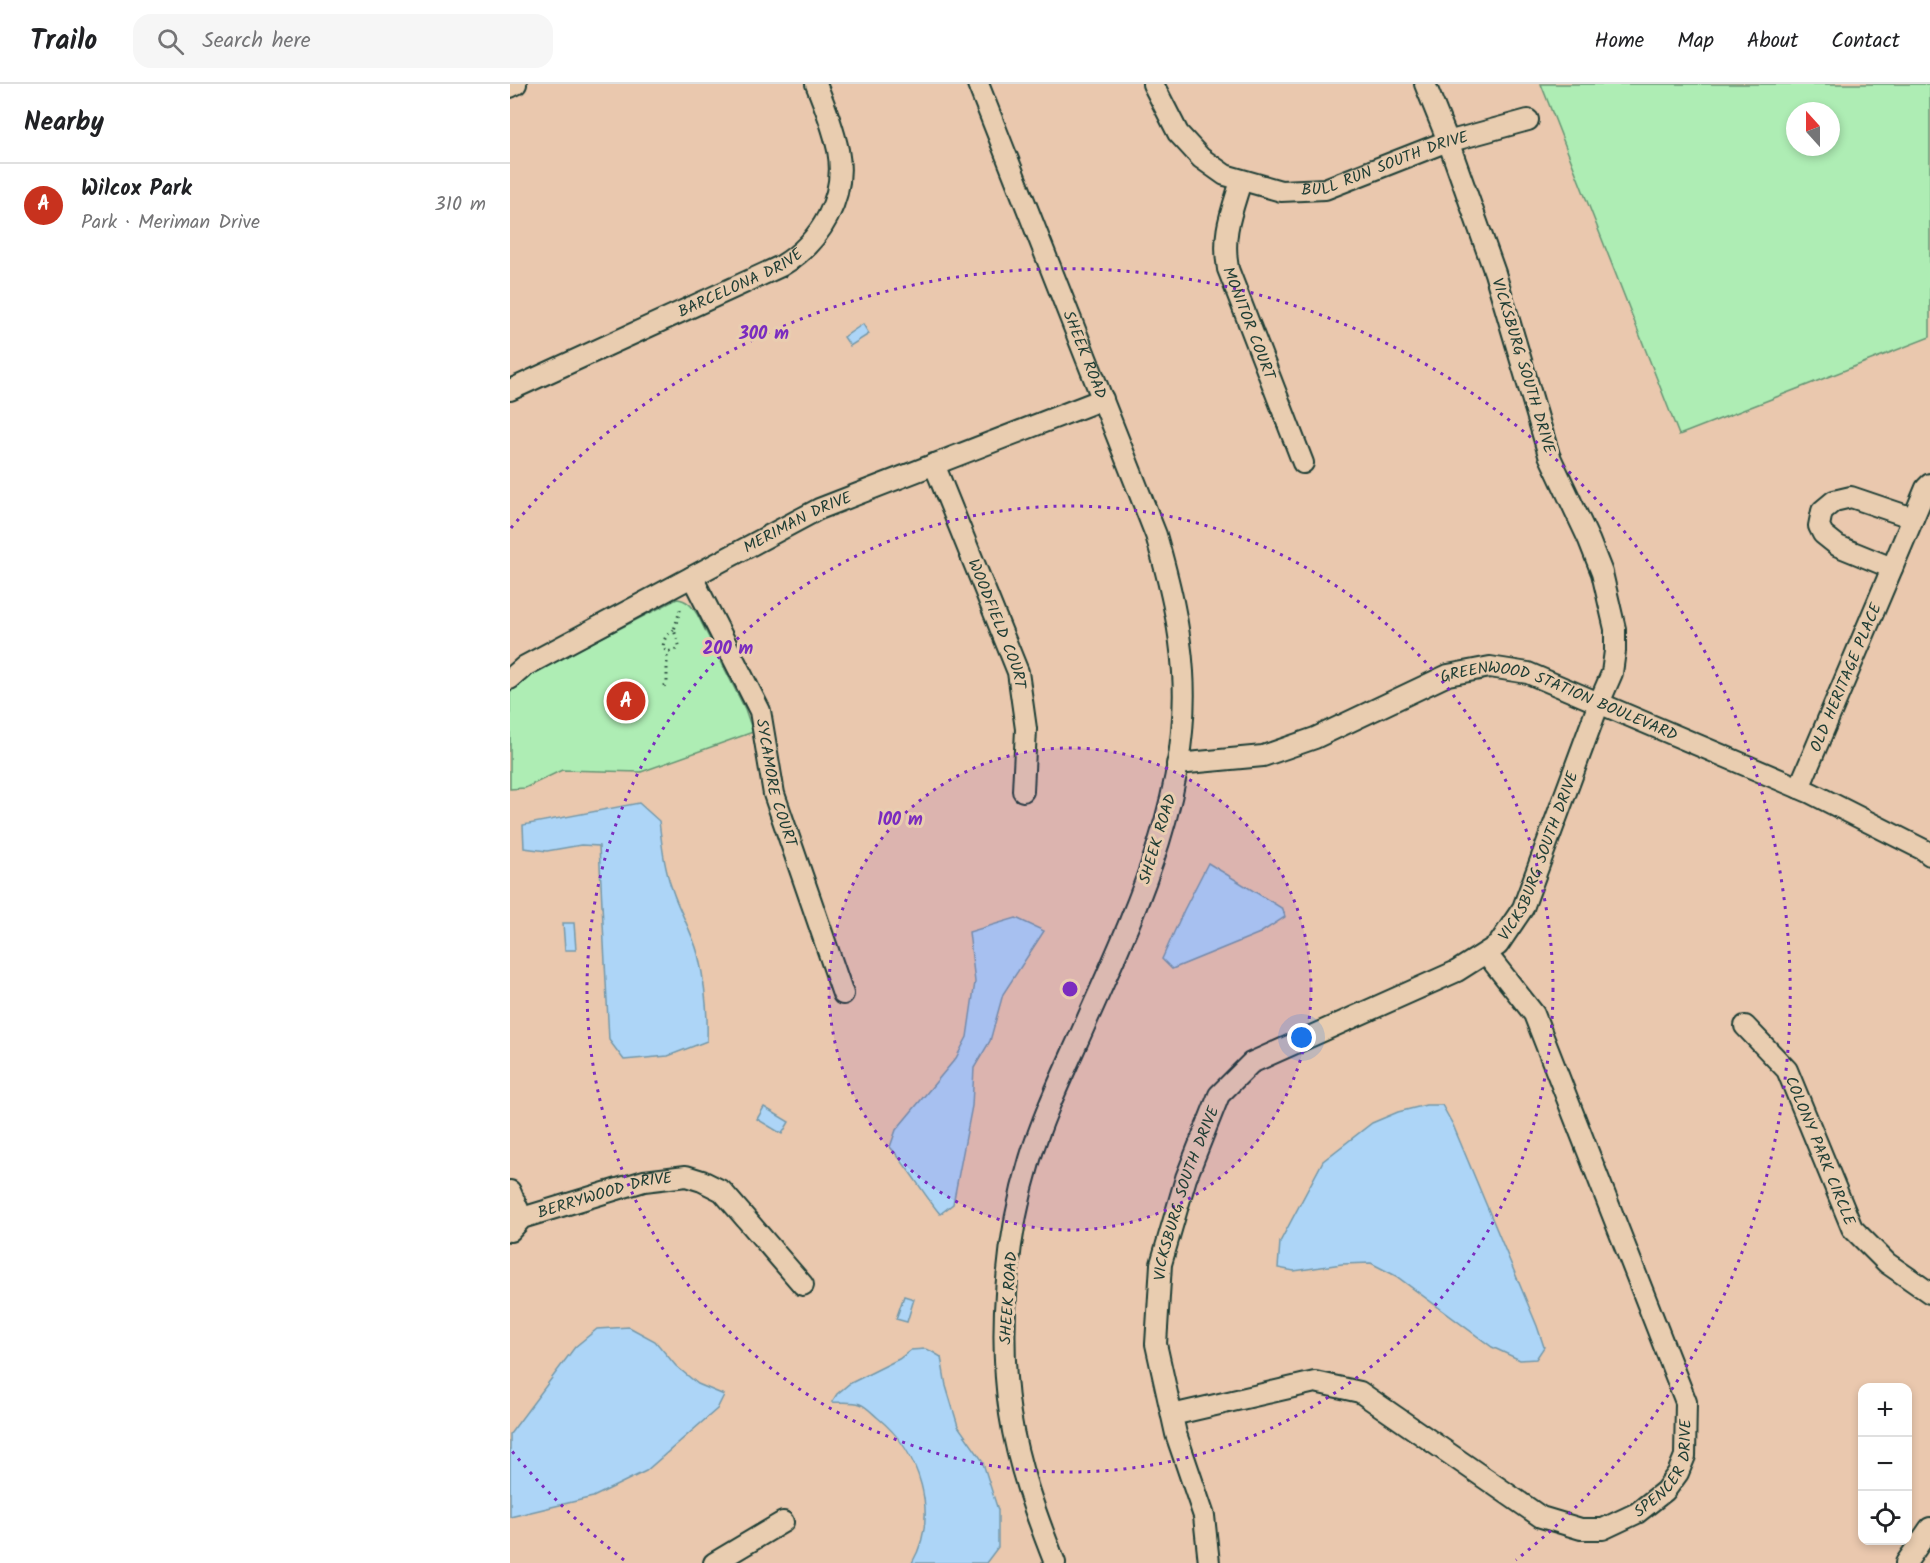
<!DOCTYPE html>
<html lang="en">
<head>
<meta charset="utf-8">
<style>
	:root { --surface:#fff; --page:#f6f6f6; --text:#202124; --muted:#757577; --line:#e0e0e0; --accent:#c8321e }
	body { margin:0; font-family:Kalam,sans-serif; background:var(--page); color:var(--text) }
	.controls { position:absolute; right:18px; bottom:18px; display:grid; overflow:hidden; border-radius:12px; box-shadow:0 3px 9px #0003 }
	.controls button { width:54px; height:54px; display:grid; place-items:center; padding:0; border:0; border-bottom:2px solid var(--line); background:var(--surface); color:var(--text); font:30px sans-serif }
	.compass { position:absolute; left:1276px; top:18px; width:54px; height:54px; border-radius:50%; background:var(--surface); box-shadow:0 3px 9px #0003; rotate:339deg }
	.you { position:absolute; left:792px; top:954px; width:21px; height:21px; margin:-15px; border:4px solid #fff; border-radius:50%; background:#1a73e8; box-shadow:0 0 0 9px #1a73e833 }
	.badge { display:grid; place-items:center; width:39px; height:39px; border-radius:50%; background:var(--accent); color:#fff; font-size:20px; font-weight:700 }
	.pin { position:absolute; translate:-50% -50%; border:3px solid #fff; box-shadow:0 2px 6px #0006 }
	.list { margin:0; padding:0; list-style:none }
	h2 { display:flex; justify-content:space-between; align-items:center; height:78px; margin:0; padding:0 24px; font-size:26px }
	h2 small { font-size:20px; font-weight:400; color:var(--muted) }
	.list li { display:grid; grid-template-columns:39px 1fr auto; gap:18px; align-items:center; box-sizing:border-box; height:84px; padding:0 24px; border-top:2px solid var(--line) }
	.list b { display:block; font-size:22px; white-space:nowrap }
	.list p { margin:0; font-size:20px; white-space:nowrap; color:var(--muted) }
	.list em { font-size:20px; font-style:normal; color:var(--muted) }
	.icon { flex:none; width:33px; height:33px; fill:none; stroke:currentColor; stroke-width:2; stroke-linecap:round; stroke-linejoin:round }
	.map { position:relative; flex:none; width:1420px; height:1479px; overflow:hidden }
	header { display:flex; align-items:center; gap:36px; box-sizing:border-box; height:84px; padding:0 30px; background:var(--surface); border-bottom:2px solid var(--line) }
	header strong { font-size:28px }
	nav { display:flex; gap:33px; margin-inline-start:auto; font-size:21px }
	.search { width:420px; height:54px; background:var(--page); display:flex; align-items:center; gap:15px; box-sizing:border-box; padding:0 21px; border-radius:18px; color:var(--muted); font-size:22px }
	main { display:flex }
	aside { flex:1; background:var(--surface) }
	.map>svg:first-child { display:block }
</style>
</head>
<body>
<header>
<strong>Trailo</strong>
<div class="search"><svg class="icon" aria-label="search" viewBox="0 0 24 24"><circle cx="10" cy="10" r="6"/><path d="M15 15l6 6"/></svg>Search here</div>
<nav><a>Home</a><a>Map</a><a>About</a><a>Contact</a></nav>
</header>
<main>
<aside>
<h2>Nearby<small></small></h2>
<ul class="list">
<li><span class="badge">A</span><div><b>Wilcox Park</b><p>Park · Meriman Drive</p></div><em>310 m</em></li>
</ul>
</aside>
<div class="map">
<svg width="1420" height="1479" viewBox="0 0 1420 1479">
	<rect width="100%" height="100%" fill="#eac8ae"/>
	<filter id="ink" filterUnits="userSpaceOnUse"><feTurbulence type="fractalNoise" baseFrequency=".0167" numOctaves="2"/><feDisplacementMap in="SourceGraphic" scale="12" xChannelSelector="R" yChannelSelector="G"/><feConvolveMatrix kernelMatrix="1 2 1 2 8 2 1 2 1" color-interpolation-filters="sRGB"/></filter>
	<g filter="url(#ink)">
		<g fill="#aeedb4" stroke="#669574" stroke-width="1.5" fill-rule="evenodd">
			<path d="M 1031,0 L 1420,0 L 1420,253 L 1169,351 ZM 1285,27 L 1321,27 L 1321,63 L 1285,63 Z"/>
			<path d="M 167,515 C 177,516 182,522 187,530 L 235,625 L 243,648 L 131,688 L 52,686 L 15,704 L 0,705 L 0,608 L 13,594 Z"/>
		</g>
		<g fill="#add5f7" stroke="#7498a9" stroke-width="1.5">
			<polygon points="353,240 359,250 340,262 334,253"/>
			<path d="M 129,719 L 149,737 C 152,761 154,783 162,805 C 169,827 182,847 188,870 C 195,899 198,927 197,957 L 158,972 L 114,976 L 99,956 L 89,762 L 71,761 L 37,767 L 14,764 L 13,741 Z"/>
			<polygon points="698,779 773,825 775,833 750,849 662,885 652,875 674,826"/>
			<path d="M 506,834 L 534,847 L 493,910 L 480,957 L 464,984 L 462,1022 L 443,1120 L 430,1130 C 412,1108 399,1084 380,1063 L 386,1046 L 446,974 L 457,953 L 465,898 L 459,848 Z"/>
			<polygon points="53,839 64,839 66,866 55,866"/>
			<polygon points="916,1021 932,1021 943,1041 1027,1242 1034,1263 1026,1275 1010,1276 982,1263 886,1192 861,1179 832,1180 784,1187 768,1184 770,1158 813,1077 862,1039 888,1028"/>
			<polygon points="254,1023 279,1038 272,1050 247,1035"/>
			<polygon points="394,1212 404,1215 397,1238 386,1235"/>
			<polygon points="119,1243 145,1257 166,1282 188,1300 214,1311 207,1325 136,1387 83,1413 0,1433 0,1350 65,1263 87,1245"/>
			<path d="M 415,1265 L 421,1267 L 431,1273 L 436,1302 L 448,1342 L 472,1376 L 488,1426 L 488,1463 L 476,1479 L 402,1479 C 430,1430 410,1368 368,1334 C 363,1330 356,1322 350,1320 C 343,1317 330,1319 322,1318 L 327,1310 L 339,1300 L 389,1275 L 401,1266 Z"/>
		</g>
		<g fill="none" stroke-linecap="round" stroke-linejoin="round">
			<defs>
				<g id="minor">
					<path id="s1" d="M 468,0 L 646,451 C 659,497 670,541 673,588 C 681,710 625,828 577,936 C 557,982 534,1028 520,1075 C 496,1154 488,1249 500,1330 C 508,1382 526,1431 545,1479"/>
					<path id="s2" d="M 643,0 L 668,49 L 691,74 L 715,91 L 771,107 L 815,105 L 930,60 L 1018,36"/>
					<polyline points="0,3 6,0"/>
					<path id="s3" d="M 731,97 C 721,130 712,150 718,185 L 793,379"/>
					<path id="s4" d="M 0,306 L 271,182 C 311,158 337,113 328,66 C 323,43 315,22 306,0"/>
					<path id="s5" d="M 424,380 L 508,588 L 516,645 L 513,707"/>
					<polyline points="1382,484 1328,462 1313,450 1309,442 1312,427 1324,417 1341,413 1403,434"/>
					<path id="s6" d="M 182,493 L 250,627 L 264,710 L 333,910"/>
					<path id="s7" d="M 0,595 L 15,582 L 309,425 L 593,315"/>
					<path id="s8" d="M 667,680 L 753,672 L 805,654 L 938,591 L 980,583 L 1018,589 L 1301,709 L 1414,766 L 1420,771"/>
					<path id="s9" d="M 1289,704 L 1416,404 L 1420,400"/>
					<path id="s10" d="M 1235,942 L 1277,986 L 1342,1144 L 1377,1179 L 1420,1209"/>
					<polyline points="0,1107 12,1134"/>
					<path id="s11" d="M 0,1147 L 12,1134 L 134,1097 L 176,1092 L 192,1097 L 212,1107 L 293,1201"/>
					<path id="s12" d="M 662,1331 L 805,1298 L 850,1308 L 1031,1433 L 1071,1445 L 1093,1445 L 1127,1429 L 1155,1407 L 1168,1389 L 1175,1372 L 1176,1318 L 1024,930 L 976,869"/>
					<polyline points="204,1479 273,1438"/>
					<path id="s13" d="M 699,1479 L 694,1432 L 666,1350 L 646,1260 L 651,1180 L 676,1094 L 709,1011 L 741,979 L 947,887 L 988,861 L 1013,824 L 1089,619 L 1102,589 L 1105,567 L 1105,545 L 1092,489 L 1079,456 L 1039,371 L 985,189 L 938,57 L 915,0"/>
					<polyline points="1396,1479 1420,1444"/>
				</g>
			</defs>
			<use href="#minor" stroke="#1f3d34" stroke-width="24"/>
			<g stroke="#1f3d34" stroke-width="3" stroke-dasharray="1.5 4.5" stroke-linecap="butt">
				<path d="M 164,546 C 156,550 154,555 153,563 L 157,568 L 165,566 L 169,561 L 164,546 L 171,523"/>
				<polyline points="154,602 157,600 157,568"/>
			</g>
			<use href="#minor" stroke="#e9cdb0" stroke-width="20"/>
		</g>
	</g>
	<circle cx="560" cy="905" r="241" fill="#7b2cbf" fill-opacity=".12"/>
	<g fill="none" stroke="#7b2cbf" stroke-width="3" stroke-dasharray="3 6">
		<circle cx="560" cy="905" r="241"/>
		<circle cx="560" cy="905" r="483"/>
		<path d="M114 1476A724 724 0 0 1 1 1366M1 444A724 724 0 1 1 1006 1476"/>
	</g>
	<g text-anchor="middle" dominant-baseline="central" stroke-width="6" stroke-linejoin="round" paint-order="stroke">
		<g font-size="16" fill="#1f3d34" stroke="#e9cdb0">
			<text stroke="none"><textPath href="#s2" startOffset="285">BULL RUN SOUTH DRIVE</textPath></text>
			<text stroke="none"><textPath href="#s4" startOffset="254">BARCELONA DRIVE</textPath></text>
			<text stroke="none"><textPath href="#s3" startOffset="148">MONITOR COURT</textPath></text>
			<text stroke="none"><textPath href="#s1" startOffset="291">SHEEK ROAD</textPath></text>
			<text transform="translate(1013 282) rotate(73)">VICKSBURG SOUTH DRIVE</text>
			<text stroke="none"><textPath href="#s7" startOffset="328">MERIMAN DRIVE</textPath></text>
			<text stroke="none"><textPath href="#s5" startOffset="172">WOODFIELD COURT</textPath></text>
			<text stroke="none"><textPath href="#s9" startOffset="120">OLD HERITAGE PLACE</textPath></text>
			<text stroke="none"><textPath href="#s8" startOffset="406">GREENWOOD STATION BOULEVARD</textPath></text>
			<text stroke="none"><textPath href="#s6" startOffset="224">SYCAMORE COURT</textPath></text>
			<text transform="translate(648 755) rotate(-73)">SHEEK ROAD</text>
			<text stroke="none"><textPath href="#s13" startOffset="903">VICKSBURG SOUTH DRIVE</textPath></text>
			<text stroke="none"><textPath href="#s10" startOffset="148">COLONY PARK CIRCLE</textPath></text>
			<text stroke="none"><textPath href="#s13" startOffset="381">VICKSBURG SOUTH DRIVE</textPath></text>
			<text stroke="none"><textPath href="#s11" startOffset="104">BERRYWOOD DRIVE</textPath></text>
			<text transform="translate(499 1214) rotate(-86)">SHEEK ROAD</text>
			<text stroke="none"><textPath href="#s12" startOffset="570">SPENCER DRIVE</textPath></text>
		</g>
	</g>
	<circle cx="560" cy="905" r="9" fill="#7b2cbf" stroke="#e9cdb0" stroke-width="3"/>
	<g font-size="18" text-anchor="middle" font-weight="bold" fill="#7b2cbf" stroke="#e9cdb0" stroke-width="6" stroke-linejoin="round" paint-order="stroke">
		<text x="254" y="255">300 m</text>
		<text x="218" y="570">200 m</text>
		<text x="390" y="741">100 m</text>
	</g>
</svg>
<div class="controls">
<button>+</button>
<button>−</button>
<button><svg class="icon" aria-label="locate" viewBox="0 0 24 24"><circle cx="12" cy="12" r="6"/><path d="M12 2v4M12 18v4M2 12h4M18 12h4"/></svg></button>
</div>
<svg class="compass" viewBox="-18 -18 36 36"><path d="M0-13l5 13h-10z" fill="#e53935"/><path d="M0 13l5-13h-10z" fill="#757577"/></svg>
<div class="you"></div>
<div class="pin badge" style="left:116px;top:617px">A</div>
</div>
</main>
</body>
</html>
